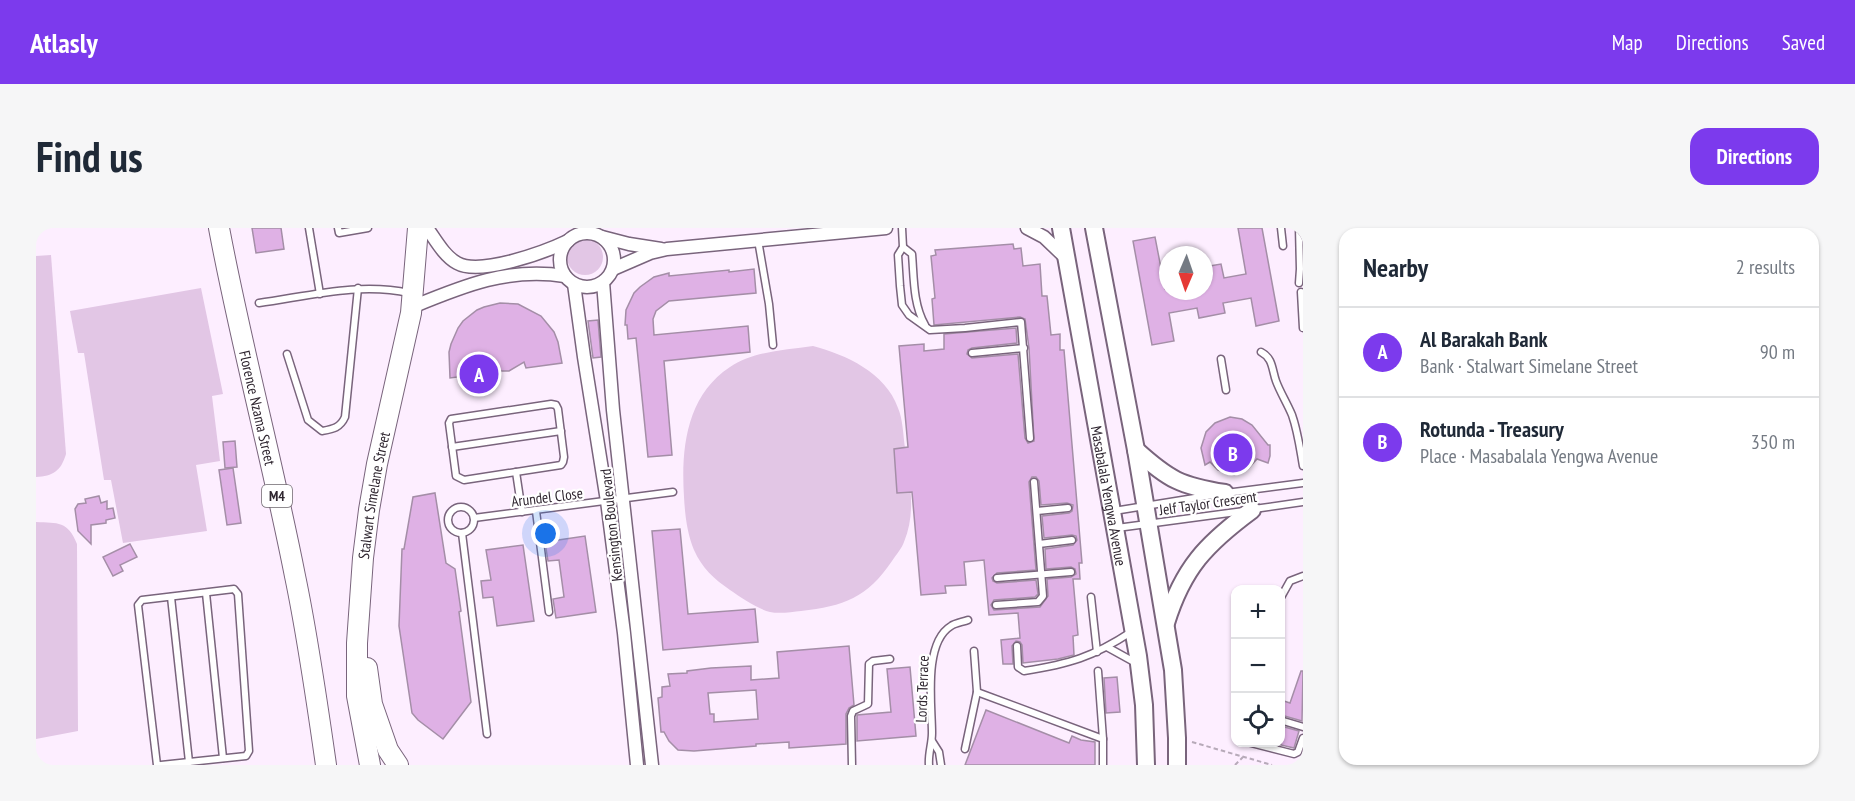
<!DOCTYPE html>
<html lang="en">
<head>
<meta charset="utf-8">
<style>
	:root { --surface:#fff; --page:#f6f6f7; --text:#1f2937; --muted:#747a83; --line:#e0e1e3; --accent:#7c3aed }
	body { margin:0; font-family:"PT Sans Narrow",sans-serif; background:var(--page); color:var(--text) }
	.controls { position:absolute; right:18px; bottom:18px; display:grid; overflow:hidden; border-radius:12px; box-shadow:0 2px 4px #0004 }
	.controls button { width:54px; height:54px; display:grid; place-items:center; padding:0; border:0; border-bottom:2px solid var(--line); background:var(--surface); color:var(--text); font:30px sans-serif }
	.compass { position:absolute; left:1123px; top:18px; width:54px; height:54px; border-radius:50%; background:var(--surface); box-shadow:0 2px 4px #0004; rotate:182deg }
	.you { position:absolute; left:510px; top:306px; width:21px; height:21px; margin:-15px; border:4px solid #fff; border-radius:50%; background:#1a73e8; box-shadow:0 0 0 9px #1a73e833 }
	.badge { display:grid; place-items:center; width:39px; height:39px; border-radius:50%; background:var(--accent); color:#fff; font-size:20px; font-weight:700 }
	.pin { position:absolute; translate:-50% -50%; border:3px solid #fff; box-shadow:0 2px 6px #0006 }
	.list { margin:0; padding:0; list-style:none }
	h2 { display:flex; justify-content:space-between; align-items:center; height:78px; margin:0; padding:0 24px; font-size:26px }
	h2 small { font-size:20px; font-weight:400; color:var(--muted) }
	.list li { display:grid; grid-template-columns:39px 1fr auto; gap:18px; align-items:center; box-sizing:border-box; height:90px; padding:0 24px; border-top:2px solid var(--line) }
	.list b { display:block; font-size:22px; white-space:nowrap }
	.list p { margin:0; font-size:20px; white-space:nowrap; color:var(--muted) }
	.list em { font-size:20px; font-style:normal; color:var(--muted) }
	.icon { flex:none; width:33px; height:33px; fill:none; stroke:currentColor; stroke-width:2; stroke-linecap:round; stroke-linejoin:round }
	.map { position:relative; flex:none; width:1267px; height:537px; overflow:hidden; border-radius:18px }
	header { display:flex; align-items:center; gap:36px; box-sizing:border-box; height:84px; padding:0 30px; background:var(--accent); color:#fff }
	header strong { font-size:28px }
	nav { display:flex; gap:33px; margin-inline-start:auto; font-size:21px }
	.intro { display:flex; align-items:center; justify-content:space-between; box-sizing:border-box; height:144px; padding:0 36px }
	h1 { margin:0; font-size:42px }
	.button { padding:15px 27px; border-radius:18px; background:var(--accent); color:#fff; font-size:21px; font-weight:700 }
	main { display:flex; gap:36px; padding:0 36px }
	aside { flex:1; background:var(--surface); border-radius:18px; box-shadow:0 2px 4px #0004 }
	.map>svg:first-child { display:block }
</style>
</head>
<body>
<header>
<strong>Atlasly</strong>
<nav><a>Map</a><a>Directions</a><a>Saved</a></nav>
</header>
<div class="intro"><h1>Find us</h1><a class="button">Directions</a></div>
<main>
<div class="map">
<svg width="1267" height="537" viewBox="0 0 1267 537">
	<rect width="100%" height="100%" fill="#fdeeff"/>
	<g fill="#e2c6e5">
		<circle cx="549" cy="29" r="18"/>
		<path d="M 15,27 L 30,226 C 25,243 17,248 0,249 L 0,28 Z"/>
		<polygon points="165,60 187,166 176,168 184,233 160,237 171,303 87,315 75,252 68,252 48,125 42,125 34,83"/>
		<path d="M 777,118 C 810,127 849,144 862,180 C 867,192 867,206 869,220 C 873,251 881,283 868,314 C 866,320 860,327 856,333 C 831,370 808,378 765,383 C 756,384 743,386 734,384 C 722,381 704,369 694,362 C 678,351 666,340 658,322 C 651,305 649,287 648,269 C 645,221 650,168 694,139 C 718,123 749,122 777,118 Z"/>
		<path d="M 0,294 C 22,295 32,293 41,316 L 42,503 L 0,511 Z"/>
	</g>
	<g fill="#dfb1e5" stroke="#a48ea7" stroke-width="1.5" fill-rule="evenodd">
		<polygon points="216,0 245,0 248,21 220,25"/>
		<polygon points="1202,0 1226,0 1243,93 1220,98 1215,70 1187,75 1189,85 1163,90 1161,80 1133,85 1138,113 1116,117 1097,13 1119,9 1129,61 1132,60 1132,63 1168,63 1168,39 1185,36 1188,50 1210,46"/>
		<path d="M 977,16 L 978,21 L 985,20 L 987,38 L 1004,36 L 1006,68 L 1011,68 L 1015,107 L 1024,106 L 1024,122 L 1028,122 L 1046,335 L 1043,335 L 1044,351 L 1037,351 L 1042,407 L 1037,408 L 1038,427 L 1022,431 L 987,435 L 986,417 L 984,414 L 980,413 L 976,418 L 977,436 L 967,436 L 965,412 L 984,410 L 982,385 L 953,387 L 948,332 L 928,334 L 930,357 L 909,358 L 910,365 L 885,367 L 876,264 L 861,265 L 858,221 L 872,219 L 863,118 L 888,116 L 888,123 L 908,121 L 908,106 L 980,100 L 981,115 L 936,120 L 932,122 L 931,126 L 936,130 L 982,126 L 989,210 L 992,215 L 998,213 L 993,120 L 989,91 L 984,89 L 898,97 L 896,71 L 899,70 L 895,28 L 900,27 L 899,22 ZM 996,249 L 1000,249 L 1003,253 L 1005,277 L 1031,275 L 1037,277 L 1036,283 L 1033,285 L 1006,288 L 1008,310 L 1036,307 L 1040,308 L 1041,312 L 1037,317 L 1009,321 L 1010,341 L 1035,339 L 1039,341 L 1040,346 L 1035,349 L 1011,351 L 1012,368 L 1004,379 L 958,382 L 955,377 L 958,372 L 999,369 L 1002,366 L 1000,352 L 961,355 L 957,353 L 956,350 L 961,345 L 1000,342 L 993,254 Z"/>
		<polygon points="718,41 720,65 633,73 620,83 617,91 618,107 712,98 714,124 628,133 636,227 612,229 600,110 592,111 591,97 589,97 590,82 598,65 604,59 618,49 633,45 633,48 693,42 693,44"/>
		<polygon points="464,75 482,76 505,88 518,104 522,114 526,135 490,140 488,134 473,143 466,143 451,141 452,145 414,150 413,124 415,116 422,100 427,93 441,82 448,79"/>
		<polygon points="562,92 565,129 557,130 552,93"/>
		<polygon points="1194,189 1206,191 1216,197 1232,217 1234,217 1234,228 1232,235 1221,231 1212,241 1198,247 1182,242 1174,234 1169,237 1165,220 1170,204 1179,195"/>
		<polygon points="199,213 201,239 189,240 187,214"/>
		<polygon points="197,240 205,295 191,297 183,242"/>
		<polygon points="399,265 410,335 419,341 425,383 423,384 435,474 407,511 382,492 376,485 363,398 366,321 368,321 377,269"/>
		<polygon points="63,268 65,275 71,273 71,281 77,280 79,290 70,292 70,295 55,297 55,316 42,303 39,281 42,276 50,275 49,271"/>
		<polygon points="644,301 652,386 719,381 722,414 627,422 616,303"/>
		<polygon points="549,308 560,384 520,390 517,371 528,369 523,332 512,333 509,314"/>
		<polygon points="94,316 101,329 84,337 87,343 77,348 67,329"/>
		<polygon points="487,317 498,393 461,398 457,369 447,370 445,353 455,352 450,322"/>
		<path d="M 813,418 L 818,477 L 813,480 L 810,486 L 810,516 L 753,520 L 753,514 L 720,516 L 720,518 L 658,523 L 642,522 L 633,513 L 628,504 L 625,504 L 622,470 L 626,469 L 626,459 L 634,458 L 632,446 L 651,445 L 651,443 L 675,440 L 715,438 L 715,452 L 743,450 L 741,424 ZM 720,462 L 722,491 L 678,494 L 678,486 L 674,486 L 672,465 Z"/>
		<polygon points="874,439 880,508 821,513 821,487 855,484 851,441"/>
		<polygon points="1265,443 1267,443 1266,493 1245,487 1245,472 1254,475"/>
		<polygon points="1081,449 1084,484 1070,485 1068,450"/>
		<polygon points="950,482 1033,515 1036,508 1045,512 1059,514 1059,537 929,537"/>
		<polygon points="1245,498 1263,503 1258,520 1245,517"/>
	</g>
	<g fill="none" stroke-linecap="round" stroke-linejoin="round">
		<defs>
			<g id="service">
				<polyline points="273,0 284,66"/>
				<polyline points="302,0 303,5 332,0"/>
				<polyline points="551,0 551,5"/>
				<polyline points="866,0 867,19 862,27 864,58 866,77 873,87 894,102 929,100 985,94 994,210"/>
				<polyline points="1245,0 1247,18"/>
				<polyline points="722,12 733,76 737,117"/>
				<path d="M 867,19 L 876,26 C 878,50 877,76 889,97"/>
				<polyline points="1263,55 1264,41 1263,0"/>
				<polyline points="1265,64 1267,100"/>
				<path d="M 223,75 C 273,68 324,54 373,65"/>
				<path d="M 1225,124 C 1237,130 1236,142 1240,153 C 1244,164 1251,175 1256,187 C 1262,204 1264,221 1267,238"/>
				<polyline points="936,125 988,120"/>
				<path d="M 251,126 L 272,192 L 286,203 C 297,201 304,200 309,189 L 322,60"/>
				<polyline points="1185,131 1190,162"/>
				<polygon points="515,176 520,177 522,181 528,229 527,234 525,237 428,252 420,248 413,195 415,191"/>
				<polyline points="416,219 525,203"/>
				<polyline points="480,244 486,284"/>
				<polyline points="1190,265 1267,255"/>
				<circle cx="425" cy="292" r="13"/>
				<polyline points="1218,281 1267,274"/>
				<polyline points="500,283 513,384"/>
				<polyline points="1001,283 1032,280"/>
				<polyline points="1078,283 1171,268"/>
				<polyline points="438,290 637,264"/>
				<polyline points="1081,300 1208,283"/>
				<polyline points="426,305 451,506"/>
				<polyline points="1003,316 1036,312"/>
				<polyline points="961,350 1035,344"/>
				<polyline points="170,365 187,530"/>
				<polyline points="135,369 153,534"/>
				<polyline points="1055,369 1061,424"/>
				<polyline points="1244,371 1254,353 1267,348"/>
				<polyline points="960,377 1002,374 1007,368 998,254"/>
				<path d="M 981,418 L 982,439 L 988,443 C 1033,436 1057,429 1095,404"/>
				<polyline points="1071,419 1100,435"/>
				<polyline points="1062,443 1067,511"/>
				<polyline points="941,464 1067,511 1067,537"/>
				<polyline points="1244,492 1267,499"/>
				<polyline points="896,513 903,524 905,537"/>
				<polyline points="1211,514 1258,526 1262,524 1267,510"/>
				<polyline points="929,521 941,464 938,423"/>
				<polyline points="121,537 102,377 106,372 198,361 202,366 213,523 210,528 125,537"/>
				<polyline points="816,537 815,488 817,483 832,476 833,436 837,433 854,431"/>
				<path d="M 893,537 C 892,526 896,516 896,505 C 896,477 887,415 915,398 C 919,395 927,394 932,392"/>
			</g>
			<g id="minor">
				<path d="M 391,0 C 399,11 408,28 421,35 C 444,48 509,24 532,13"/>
				<polyline points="991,0 1008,9 1030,30"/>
				<circle cx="551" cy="32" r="27"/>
				<polyline points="566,9 593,16 625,21"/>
				<polyline points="577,41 614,25 631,21 850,0"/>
				<polyline points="567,54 577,182 616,537"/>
				<polyline points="538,56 548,129 571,273 588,405 601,537"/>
				<path d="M 376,79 C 427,58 472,39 529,48"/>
			</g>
			<g id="secondary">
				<path id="s1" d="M 1025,0 L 1102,428 L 1108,477 L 1110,537"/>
				<polyline points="1058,0 1100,222 1137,442 1141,510 1141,537"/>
				<path d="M 1100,222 C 1133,252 1145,258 1189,265"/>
				<path d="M 1130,395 C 1147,340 1170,316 1216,282"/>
			</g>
			<g id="trunk">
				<path id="s2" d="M 183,0 C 205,117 236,231 259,348 C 272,410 281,474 290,537"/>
				<polyline points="331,440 336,476 352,522 362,537"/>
				<path id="s3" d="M 334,537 L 321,468 L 321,415 L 327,330 L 333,282 L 341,236 L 375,85 L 382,0"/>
			</g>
		</defs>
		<use href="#service" stroke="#79647c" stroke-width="9"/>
		<use href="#minor" stroke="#79647c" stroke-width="15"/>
		<use href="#secondary" stroke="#79647c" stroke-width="20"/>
		<use href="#trunk" stroke="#79647c" stroke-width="22"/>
		<g stroke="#b7aab9" stroke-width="2" stroke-dasharray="4.5 3" stroke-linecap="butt">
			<polyline points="1156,514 1236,537"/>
			<polyline points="1199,537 1207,529"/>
		</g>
		<use href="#service" stroke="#fff" stroke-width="6"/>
		<use href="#minor" stroke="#fff" stroke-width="12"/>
		<use href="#secondary" stroke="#fff" stroke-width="16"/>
		<use href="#trunk" stroke="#fff" stroke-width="20"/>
	</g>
	<g text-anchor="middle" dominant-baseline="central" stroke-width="4.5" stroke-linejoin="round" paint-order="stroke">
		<rect fill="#fff" stroke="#6d676e" stroke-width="1.5" x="226" y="257" width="30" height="22" rx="4.5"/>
		<g font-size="14" font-weight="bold" fill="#2f2630">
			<text x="241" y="268">M4</text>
		</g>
		<g font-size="15" fill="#2f2630" stroke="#fff">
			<text stroke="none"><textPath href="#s2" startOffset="184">Florence Nzama Street</textPath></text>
			<text stroke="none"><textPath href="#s3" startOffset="272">Stalwart Simelane Street</textPath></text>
			<text stroke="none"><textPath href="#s1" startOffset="272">Masabalala Yengwa Avenue</textPath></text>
			<text transform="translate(511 269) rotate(-7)">Arundel Close</text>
			<text transform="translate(1172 275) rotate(-8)">Jelf Taylor Crescent</text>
			<text transform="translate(575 297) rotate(-96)">Kensington Boulevard</text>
			<text transform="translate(886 461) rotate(-88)">Lords Terrace</text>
		</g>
	</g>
</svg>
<div class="controls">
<button>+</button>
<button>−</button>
<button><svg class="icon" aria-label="locate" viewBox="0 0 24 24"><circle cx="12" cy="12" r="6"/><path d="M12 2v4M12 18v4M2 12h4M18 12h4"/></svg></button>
</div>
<svg class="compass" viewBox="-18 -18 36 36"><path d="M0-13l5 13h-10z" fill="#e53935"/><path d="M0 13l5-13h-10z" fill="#747a83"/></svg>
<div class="you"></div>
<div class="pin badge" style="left:443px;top:146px">A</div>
<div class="pin badge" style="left:1197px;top:225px">B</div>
</div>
<aside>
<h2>Nearby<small>2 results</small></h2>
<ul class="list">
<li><span class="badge">A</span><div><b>Al Barakah Bank</b><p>Bank · Stalwart Simelane Street</p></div><em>90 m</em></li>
<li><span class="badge">B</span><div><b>Rotunda - Treasury</b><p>Place · Masabalala Yengwa Avenue</p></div><em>350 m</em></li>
</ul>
</aside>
</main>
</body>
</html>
